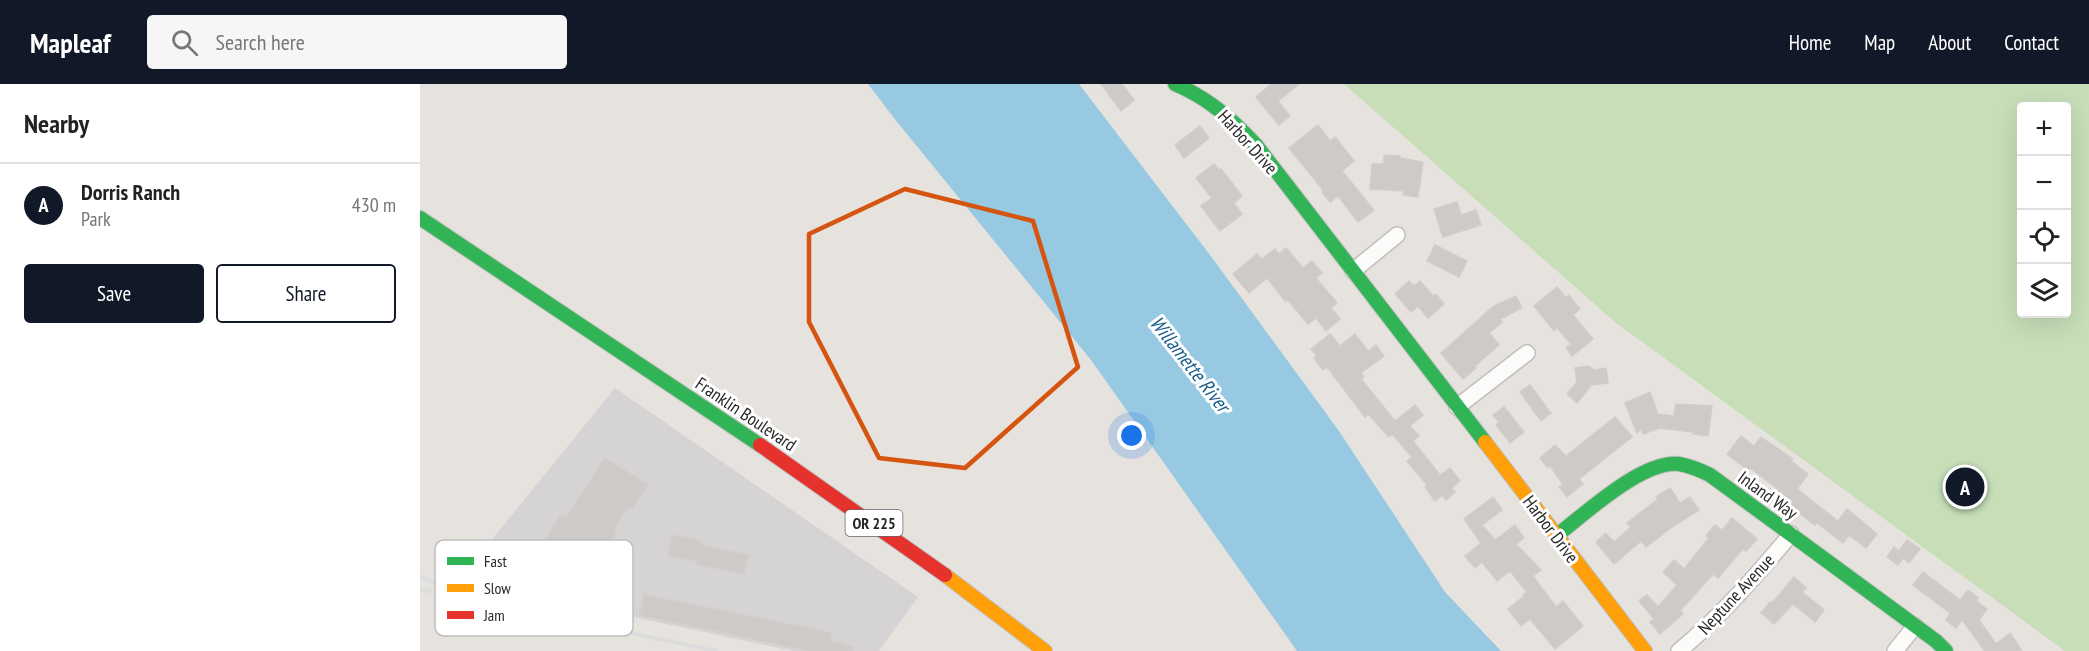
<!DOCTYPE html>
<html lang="en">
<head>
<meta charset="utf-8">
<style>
	:root { --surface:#fff; --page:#f6f6f6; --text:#222; --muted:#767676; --line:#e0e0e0; --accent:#111827 }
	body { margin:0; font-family:"PT Sans Narrow",sans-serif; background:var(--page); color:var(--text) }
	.controls { position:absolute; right:18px; top:18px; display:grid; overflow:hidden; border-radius:6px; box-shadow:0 6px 24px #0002 }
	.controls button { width:54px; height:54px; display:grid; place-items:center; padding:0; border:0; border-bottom:2px solid var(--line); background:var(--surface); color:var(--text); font:30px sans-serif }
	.you { position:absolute; left:712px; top:352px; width:21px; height:21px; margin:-15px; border:4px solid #fff; border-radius:50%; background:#1a73e8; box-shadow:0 0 0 9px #1a73e833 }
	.badge { display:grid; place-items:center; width:39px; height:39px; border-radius:50%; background:var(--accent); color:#fff; font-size:20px; font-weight:700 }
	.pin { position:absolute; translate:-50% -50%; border:3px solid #fff; box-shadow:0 2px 6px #0006 }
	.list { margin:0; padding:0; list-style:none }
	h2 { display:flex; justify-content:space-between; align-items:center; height:78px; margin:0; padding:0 24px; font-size:26px }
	h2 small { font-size:20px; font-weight:400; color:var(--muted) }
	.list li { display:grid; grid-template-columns:39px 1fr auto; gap:18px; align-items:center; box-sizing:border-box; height:84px; padding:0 24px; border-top:2px solid var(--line) }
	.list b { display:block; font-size:22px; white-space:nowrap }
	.list p { margin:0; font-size:20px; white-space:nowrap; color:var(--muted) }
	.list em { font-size:20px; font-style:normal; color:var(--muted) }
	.actions { display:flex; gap:12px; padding:18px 24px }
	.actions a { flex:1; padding:14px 0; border:2px solid var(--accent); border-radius:6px; text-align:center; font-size:21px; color:var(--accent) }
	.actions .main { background:var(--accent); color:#fff }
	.icon { flex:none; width:33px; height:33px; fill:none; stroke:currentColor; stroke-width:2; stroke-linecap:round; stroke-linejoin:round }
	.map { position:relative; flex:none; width:1669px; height:567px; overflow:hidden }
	header { display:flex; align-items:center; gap:36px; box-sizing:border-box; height:84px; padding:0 30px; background:var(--accent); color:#fff }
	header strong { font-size:28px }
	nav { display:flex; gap:33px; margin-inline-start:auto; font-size:21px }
	.search { width:420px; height:54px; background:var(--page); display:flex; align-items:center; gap:15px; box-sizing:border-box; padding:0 21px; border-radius:6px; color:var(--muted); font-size:22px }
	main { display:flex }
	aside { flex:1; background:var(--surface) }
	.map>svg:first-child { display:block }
</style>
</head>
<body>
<header>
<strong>Mapleaf</strong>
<div class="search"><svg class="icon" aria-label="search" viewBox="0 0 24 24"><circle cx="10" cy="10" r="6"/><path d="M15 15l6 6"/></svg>Search here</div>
<nav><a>Home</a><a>Map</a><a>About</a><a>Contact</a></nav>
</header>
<main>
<aside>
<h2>Nearby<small></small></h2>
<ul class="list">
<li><span class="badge">A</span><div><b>Dorris Ranch</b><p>Park</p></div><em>430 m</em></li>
</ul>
<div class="actions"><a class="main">Save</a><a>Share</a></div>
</aside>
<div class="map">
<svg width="1669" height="567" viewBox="0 0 1669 567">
	<rect width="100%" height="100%" fill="#e6e2de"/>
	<polygon fill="#d6d3d5" points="195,304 498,513 459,567 373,567 39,496"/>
	<path fill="#c7deb9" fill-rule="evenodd" d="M 924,0 L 1669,0 L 1669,567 L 1645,567 L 1195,238 ZM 1646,22 L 1646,230 L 1602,230 L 1602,22 Z"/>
	<polygon fill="#97cae2" points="448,0 659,0 790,171 919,347 1025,508 1081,567 877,567 671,276 474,34"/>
	<g fill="#cdcac7" stroke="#d1ceca" stroke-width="1.5">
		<polygon points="681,0 702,0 714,16 701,27"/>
		<polygon points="851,0 879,0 858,17 870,32 859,41 836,13"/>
		<polygon points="898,41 910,57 915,53 934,77 922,87 954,126 938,138 918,112 910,118 902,108 903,106 869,64"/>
		<polygon points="780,42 789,54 764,74 755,61"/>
		<polygon points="964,71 980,72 980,74 1003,78 998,113 983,111 984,107 950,105 952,80 964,80"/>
		<polygon points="794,80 799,86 801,85 822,112 814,119 822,130 800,147 781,122 792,114 776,94"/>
		<polygon points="1037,118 1041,131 1056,126 1061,141 1023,153 1014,125"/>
		<polygon points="1015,161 1047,177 1039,193 1007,177"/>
		<polygon points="866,164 883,184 892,177 902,189 896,194 917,219 911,224 920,235 906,247 896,234 888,240 868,216 866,218 847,194 829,209 813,190 837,170 842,175 855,165 859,170"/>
		<polygon points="989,197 994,202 1000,197 1013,212 1016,210 1024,220 1008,234 998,222 991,228 975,210"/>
		<polygon points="1137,203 1146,214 1149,211 1160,225 1153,231 1173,255 1152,272 1146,264 1151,260 1137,244 1134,247 1114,222"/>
		<polygon points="1096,212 1102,224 1080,235 1082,238 1069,249 1079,261 1055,282 1056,284 1043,295 1021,269 1074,222"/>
		<polygon points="910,250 920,262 935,250 948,267 956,261 964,272 941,289 944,293 941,295 975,337 995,321 1003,331 990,342 999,352 993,357 1020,391 1030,384 1040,397 1032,404 1035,408 1026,416 1022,411 1015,417 1005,403 1007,401 987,377 992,373 972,350 969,353 948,330 945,333 907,283 903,286 894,274 897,272 891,265"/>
		<polygon points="1169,282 1174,286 1186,284 1188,299 1169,301 1170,303 1157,319 1147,310 1157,298 1155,284"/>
		<polygon points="1110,301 1131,329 1121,337 1100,308"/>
		<polygon points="1230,308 1238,330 1254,332 1256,320 1292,322 1288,352 1273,350 1273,348 1240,344 1223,350 1221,345 1217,349 1205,319"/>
		<polygon points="1084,323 1104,348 1090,359 1076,341 1079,338 1073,331"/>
		<polygon points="1195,333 1212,353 1159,395 1163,400 1147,413 1139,403 1143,400 1130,382 1128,384 1120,374 1135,361 1146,372"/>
		<polygon points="1321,352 1334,362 1341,353 1373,375 1371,377 1388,390 1377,405 1418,437 1427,425 1457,450 1446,464 1429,451 1423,459 1397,439 1395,441 1371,423 1373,421 1357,408 1359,406 1330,384 1328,386 1307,370"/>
		<polygon points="185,374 228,401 213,423 206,425 194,444 196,451 178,478 201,494 184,521 135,490 128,500 83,492 102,464 115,472 141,431 146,434"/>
		<polygon points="1250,404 1260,419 1270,413 1279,426 1252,443 1226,463 1221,457 1194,480 1176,458 1186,449 1194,458 1211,443 1207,439 1238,415 1236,413"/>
		<polygon points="1073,413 1082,426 1062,441 1075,456 1095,441 1104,454 1096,460 1121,486 1113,492 1136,523 1143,517 1163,542 1135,565 1110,535 1101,542 1088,525 1104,512 1103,511 1107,508 1090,487 1077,497 1062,478 1055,484 1045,472 1061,459 1044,435"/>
		<polygon points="1312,434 1337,455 1326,467 1323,465 1298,494 1293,490 1260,527 1263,530 1240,550 1230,538 1234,535 1219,517 1227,511 1238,523 1257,501 1243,488 1254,476 1264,485 1289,454 1286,452 1295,441 1302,446"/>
		<polygon points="252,451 281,457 281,461 328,471 324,490 276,480 277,477 248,472"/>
		<polygon points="1487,456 1500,465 1489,479 1483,474 1478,481 1467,473 1474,463 1479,467"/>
		<polygon points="1503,488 1540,516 1548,506 1558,514 1556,517 1567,525 1559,536 1576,560 1590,549 1602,567 1565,567 1542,536 1536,544 1526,536 1530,529 1493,501"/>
		<polygon points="1374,493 1386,504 1382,508 1404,526 1395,538 1373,520 1354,540 1341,529 1350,518 1352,519"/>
		<polygon points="224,511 412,549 410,557 433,563 432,567 390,567 220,531"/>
	</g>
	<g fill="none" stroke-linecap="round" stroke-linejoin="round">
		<defs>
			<g id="street">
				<polyline points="933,187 977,151"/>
				<polyline points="1037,323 1107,269"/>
				<path d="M 1259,567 C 1301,532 1336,492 1371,450"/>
				<polyline points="1475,567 1495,542"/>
			</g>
			<g id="fast">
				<path d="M 755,0 C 788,14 812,35 836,61 L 1065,358"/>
				<polyline points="0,134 340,361"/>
				<path d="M 1136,452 C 1165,430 1222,376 1259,380 C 1270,382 1280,386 1290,391 L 1516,557 L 1526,567"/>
			</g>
			<g id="slow">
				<polyline points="1065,358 1225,567"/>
				<polyline points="525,491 625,567"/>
			</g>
			<polyline id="jam" points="340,361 525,491"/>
		</defs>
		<use href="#street" stroke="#c0bebf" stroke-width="18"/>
		<use href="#fast" stroke="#c0bebf" stroke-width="16"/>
		<use href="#slow" stroke="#c0bebf" stroke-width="16"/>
		<use href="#jam" stroke="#c0bebf" stroke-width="16"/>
		<use href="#street" stroke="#fbfbfa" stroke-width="15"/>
		<use href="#fast" stroke="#30b455" stroke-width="14"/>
		<use href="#slow" stroke="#ff9f0a" stroke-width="14"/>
		<use href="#jam" stroke="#e5322d" stroke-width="14"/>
		<g stroke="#dcdcdd" stroke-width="4">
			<polyline points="0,493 29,505"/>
			<polyline points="0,505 296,567"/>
		</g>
	</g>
	<path fill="none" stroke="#d5540f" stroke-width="4.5" stroke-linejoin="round" d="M 485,105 L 613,137 L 658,283 L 545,384 L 459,374 L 389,238 L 389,150 Z"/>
	<g text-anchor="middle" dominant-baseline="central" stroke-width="6" stroke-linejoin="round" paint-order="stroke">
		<rect fill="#fff" stroke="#686868" stroke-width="1.5" x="425.5" y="426" width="57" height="26" rx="4.5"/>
		<g font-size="16" font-weight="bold" fill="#282828">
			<text x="454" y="439">OR 225</text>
		</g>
		<g font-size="18" fill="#282828" stroke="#fff">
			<text transform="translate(828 58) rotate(48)">Harbor Drive</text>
			<text transform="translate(326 330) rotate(34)">Franklin Boulevard</text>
			<text transform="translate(1348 411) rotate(36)">Inland Way</text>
			<text transform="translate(1131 445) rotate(53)">Harbor Drive</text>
			<text transform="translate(1316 510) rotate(-47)">Neptune Avenue</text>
		</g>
		<g font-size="20" font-style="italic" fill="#185e8b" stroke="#fff">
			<text transform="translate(770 280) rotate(52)">Willamette River</text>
		</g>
	</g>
	<rect x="15" y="456" width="198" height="96" rx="9" fill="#fff" stroke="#bebebe" stroke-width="1.5"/>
	<rect x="27" y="473" width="27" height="8" fill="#30b455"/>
	<rect x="27" y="500" width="27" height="8" fill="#ff9f0a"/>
	<rect x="27" y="527" width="27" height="8" fill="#e5322d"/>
	<g font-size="16" fill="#282828">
		<text x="64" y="483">Fast</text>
		<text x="64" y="510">Slow</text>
		<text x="64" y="537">Jam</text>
	</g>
</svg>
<div class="controls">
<button>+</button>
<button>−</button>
<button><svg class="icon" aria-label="locate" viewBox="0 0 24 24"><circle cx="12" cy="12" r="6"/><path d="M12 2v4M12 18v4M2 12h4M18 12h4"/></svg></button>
<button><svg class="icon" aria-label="layers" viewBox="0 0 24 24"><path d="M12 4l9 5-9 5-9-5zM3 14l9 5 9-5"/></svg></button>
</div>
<div class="you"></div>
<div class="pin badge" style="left:1545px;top:403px">A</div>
</div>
</main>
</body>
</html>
